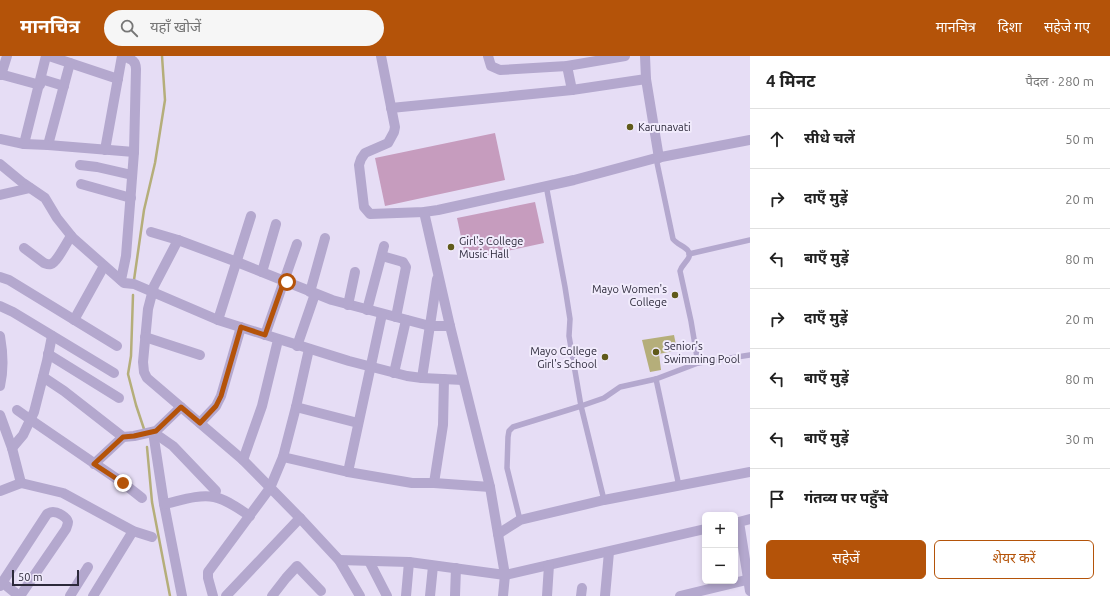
<!DOCTYPE html>
<html lang="hi">
<head>
<meta charset="utf-8">
<style>
	:root { --surface:#fff; --page:#f6f6f6; --text:#222; --muted:#767676; --line:#e0e0e0; --accent:#b45309 }
	body { margin:0; font-family:Ubuntu,"Noto Sans Devanagari",sans-serif; background:var(--page); color:var(--text) }
	.controls { position:absolute; right:12px; bottom:12px; display:grid; overflow:hidden; border-radius:6px; box-shadow:0 2px 6px #0003 }
	.controls button { width:36px; height:36px; display:grid; place-items:center; padding:0; border:0; border-bottom:1px solid var(--line); background:var(--surface); color:var(--text); font:20px sans-serif }
	.scale { position:absolute; left:12px; bottom:10px; width:67px; box-sizing:border-box; padding-left:4px; border:2px solid #2c293a; border-top:0; font-size:11px; line-height:14px; white-space:nowrap; color:#2c293a; -webkit-text-stroke:3px #f1ebfc; paint-order:stroke }
	.stop { position:absolute; width:12px; height:12px; margin:-9px; border:3px solid #b45309; border-radius:50%; background:#fff }
	.stop.end { background:#b45309; border-color:#fff; box-shadow:0 1px 4px #0008 }
	.list { margin:0; padding:0; list-style:none }
	h2 { display:flex; justify-content:space-between; align-items:center; height:52px; margin:0; padding:0 16px; font-size:17px }
	h2 small { font-size:13px; font-weight:400; color:var(--muted) }
	.list li { display:grid; grid-template-columns:26px 1fr auto; gap:12px; align-items:center; box-sizing:border-box; height:60px; padding:0 16px; border-top:1px solid var(--line) }
	.list b { display:block; font-size:15px; white-space:nowrap }
	.list em { font-size:13px; font-style:normal; color:var(--muted) }
	.actions { display:flex; gap:8px; padding:12px 16px }
	.actions a { flex:1; padding:9px 0; border:1px solid var(--accent); border-radius:6px; text-align:center; font-size:14px; color:var(--accent) }
	.actions .main { background:var(--accent); color:#fff }
	.icon { flex:none; width:22px; height:22px; fill:none; stroke:currentColor; stroke-width:2; stroke-linecap:round; stroke-linejoin:round }
	.map { position:relative; flex:none; width:750px; height:540px; overflow:hidden }
	header { display:flex; align-items:center; gap:24px; box-sizing:border-box; height:56px; padding:0 20px; background:var(--accent); color:#fff }
	header strong { font-size:19px }
	nav { display:flex; gap:22px; margin-inline-start:auto; font-size:14px }
	.search { width:280px; height:36px; background:var(--page); display:flex; align-items:center; gap:10px; box-sizing:border-box; padding:0 14px; border-radius:22px; color:var(--muted); font-size:15px }
	main { display:flex }
	aside { flex:1; background:var(--surface) }
	.map>svg:first-child { display:block }
</style>
</head>
<body>
<header>
<strong>मानचित्र</strong>
<div class="search"><svg class="icon" aria-label="search" viewBox="0 0 24 24"><circle cx="10" cy="10" r="6"/><path d="M15 15l6 6"/></svg>यहाँ खोजें</div>
<nav><a>मानचित्र</a><a>दिशा</a><a>सहेजे गए</a></nav>
</header>
<main>
<div class="map">
<svg width="750" height="540" viewBox="0 0 750 540">
	<rect width="100%" height="100%" fill="#e6ddf5"/>
	<g fill="#c69cbe">
		<polygon points="495,77 505,124 385,150 375,102"/>
		<polygon points="535,146 544,187 466,204 457,162"/>
	</g>
	<polygon fill="#b5ae7a" points="674,279 677,294 659,298 661,314 650,316 642,284"/>
	<g fill="none" stroke-linecap="round" stroke-linejoin="round">
		<g stroke="#b5ae7a" stroke-width="2.5">
			<polyline points="134,224 144,154 155,107 165,44 162,0"/>
			<polyline points="133,239 131,300 128,318 136,349 144,373"/>
			<polyline points="147,391 152,446 170,540"/>
		</g>
		<g stroke="#b4a8ce" stroke-width="5.5">
			<path d="M 656,102 L 673,183 C 678,190 692,192 689,201 C 687,206 682,209 680,215 L 691,265 L 698,307"/>
			<polyline points="546,129 565,231 570,263 569,280 581,350 604,444"/>
			<polyline points="689,198 750,184"/>
			<polyline points="656,323 679,430"/>
			<polyline points="520,464 507,412 508,381 509,375 513,371 581,350 604,342 620,331 656,323 698,307 750,299"/>
		</g>
		<g stroke="#b4a8ce" stroke-width="10">
			<polyline points="49,0 118,23"/>
			<polyline points="381,0 395,71 394,76 388,87 365,97 361,103 359,109 364,151 370,158 424,156 438,154 574,124 656,102 750,84"/>
			<polyline points="488,0 491,10 500,14 567,10 625,0"/>
			<polyline points="70,7 48,89 134,96"/>
			<polyline points="567,10 572,34"/>
			<polyline points="0,18 40,29"/>
			<polyline points="1,19 7,0"/>
			<polyline points="41,23 64,30"/>
			<polyline points="646,23 659,102"/>
			<polyline points="391,52 572,34 646,23 645,0"/>
			<polyline points="0,83 24,88 48,89"/>
			<polyline points="24,88 46,0"/>
			<polyline points="105,94 122,0"/>
			<polyline points="0,108 23,127 45,142 57,162 73,182 124,227 134,228 218,264 349,305 407,320 422,322 463,324"/>
			<polyline points="80,109 97,111 132,119"/>
			<polyline points="81,128 131,142"/>
			<polyline points="0,139 30,132"/>
			<polyline points="424,156 450,270 490,431 505,519 503,540"/>
			<polyline points="151,176 178,184 237,206 332,244 430,270 450,270"/>
			<polyline points="178,184 154,230 148,253 143,306 144,316 147,322 243,404 300,462 339,504 360,540"/>
			<path d="M 24,192 L 44,207 C 47,208 48,209 51,208 C 57,206 67,186 71,180"/>
			<polyline points="382,200 403,206 406,211 396,261"/>
			<polyline points="262,216 276,168"/>
			<polyline points="0,221 9,224 117,290"/>
			<path d="M 121,224 L 126,200 L 134,96 L 136,13 C 136,4 130,3 123,0"/>
			<polyline points="310,236 325,182"/>
			<polyline points="348,249 355,216"/>
			<polyline points="0,250 13,256 114,317"/>
			<polyline points="367,254 384,190"/>
			<polyline points="74,264 104,210"/>
			<polyline points="218,264 251,160"/>
			<polyline points="265,279 297,188"/>
			<path d="M 0,280 C 3,297 4,313 0,330"/>
			<polyline points="145,281 200,299"/>
			<polyline points="297,290 315,238"/>
			<polyline points="48,298 119,342"/>
			<polyline points="394,317 406,264"/>
			<polyline points="43,321 64,335 123,381"/>
			<polyline points="422,322 437,223"/>
			<polyline points="296,351 358,367"/>
			<polyline points="17,354 31,364 123,427 142,442"/>
			<polyline points="0,359 12,392 21,427 0,435"/>
			<polyline points="200,367 216,350 221,340 241,271"/>
			<polyline points="153,376 164,448 182,540"/>
			<polyline points="153,376 173,390 216,435"/>
			<polyline points="12,392 23,379 34,356 47,305 52,280"/>
			<polyline points="283,401 296,351 309,293"/>
			<polyline points="243,404 262,350 278,284"/>
			<polyline points="94,408 123,381 134,380 156,375 181,351"/>
			<polyline points="348,416 382,258"/>
			<polyline points="21,427 63,437 133,475 152,481"/>
			<polyline points="434,427 443,369 444,323"/>
			<path d="M 164,448 C 179,445 198,438 214,441 C 226,443 239,453 250,460"/>
			<polyline points="739,466 750,535"/>
			<polyline points="735,467 750,463"/>
			<polyline points="498,478 520,464 604,444 750,416"/>
			<polyline points="339,504 409,506 505,519 705,473"/>
			<polyline points="369,505 387,540"/>
			<polyline points="3,527 19,540"/>
			<path d="M 0,530 L 47,458 C 49,457 50,456 53,456 C 58,456 67,461 68,466 C 68,468 67,470 66,473 L 20,540"/>
			<polyline points="70,540 88,511"/>
			<polyline points="93,540 133,475"/>
			<polyline points="213,540 208,522 208,516 270,432 283,401 348,416 412,427 434,427 490,431"/>
			<polyline points="226,540 300,462"/>
			<polyline points="272,540 286,522 297,510 321,535"/>
			<polyline points="406,540 409,506"/>
			<polyline points="430,540 433,510"/>
			<polyline points="455,540 456,512"/>
			<polyline points="547,540 549,509"/>
			<polyline points="581,540 582,532"/>
			<polyline points="605,540 609,496"/>
			<polyline points="680,540 750,523"/>
		</g>
	</g>
	<g fill="none" stroke-linecap="round" stroke-linejoin="round">
		<polyline stroke="#b45309" stroke-width="5" points="123,427 94,408 123,381 134,380 156,375 181,351 200,367 216,350 221,340 241,271 265,279 284,225 287,226"/>
	</g>
	<g fill="#605a1a" stroke="#f1ebfc" stroke-width="1.5">
		<circle cx="630" cy="71" r="4"/>
		<circle cx="451" cy="191" r="4"/>
		<circle cx="675" cy="239" r="4"/>
		<circle cx="656" cy="296" r="4"/>
		<circle cx="605" cy="301" r="4"/>
	</g>
	<g text-anchor="middle" dominant-baseline="central" stroke-width="4" stroke-linejoin="round" paint-order="stroke">
		<g font-size="11" fill="#2c293a" stroke="#f1ebfc" text-anchor="start">
			<text x="638" y="71">Karunavati</text>
			<text x="459" y="185">Girl's College<tspan x="459" dy="13">Music Hall</tspan></text>
			<text x="667" y="233" text-anchor="end">Mayo Women's<tspan x="667" dy="13">College</tspan></text>
			<text x="664" y="290">Senior's<tspan x="664" dy="13">Swimming Pool</tspan></text>
			<text x="597" y="295" text-anchor="end">Mayo College<tspan x="597" dy="13">Girl's School</tspan></text>
		</g>
	</g>
</svg>
<div class="controls">
<button>+</button>
<button>−</button>
</div>
<div class="scale">50 m</div>
<div class="stop" style="left:287px;top:226px"></div>
<div class="stop end" style="left:123px;top:427px"></div>
</div>
<aside>
<h2>4 मिनट<small>पैदल · 280 m</small></h2>
<ul class="list">
<li><svg class="icon" aria-label="ahead" viewBox="0 0 24 24"><path d="M12 20V5M6 11l6-6 6 6"/></svg><div><b>सीधे चलें</b></div><em>50 m</em></li>
<li><svg class="icon" aria-label="right" viewBox="0 0 24 24"><path d="M7 20v-9h11M14 6l5 5-5 5"/></svg><div><b>दाएँ मुड़ें</b></div><em>20 m</em></li>
<li><svg class="icon" aria-label="left" viewBox="0 0 24 24"><path d="M17 20v-9H6M10 6l-5 5 5 5"/></svg><div><b>बाएँ मुड़ें</b></div><em>80 m</em></li>
<li><svg class="icon" aria-label="right" viewBox="0 0 24 24"><path d="M7 20v-9h11M14 6l5 5-5 5"/></svg><div><b>दाएँ मुड़ें</b></div><em>20 m</em></li>
<li><svg class="icon" aria-label="left" viewBox="0 0 24 24"><path d="M17 20v-9H6M10 6l-5 5 5 5"/></svg><div><b>बाएँ मुड़ें</b></div><em>80 m</em></li>
<li><svg class="icon" aria-label="left" viewBox="0 0 24 24"><path d="M17 20v-9H6M10 6l-5 5 5 5"/></svg><div><b>बाएँ मुड़ें</b></div><em>30 m</em></li>
<li><svg class="icon" aria-label="arrive" viewBox="0 0 24 24"><path d="M6 21V4h12l-3 4 3 4H6"/></svg><div><b>गंतव्य पर पहुँचे</b></div></li>
</ul>
<div class="actions"><a class="main">सहेजें</a><a>शेयर करें</a></div>
</aside>
</main>
</body>
</html>
